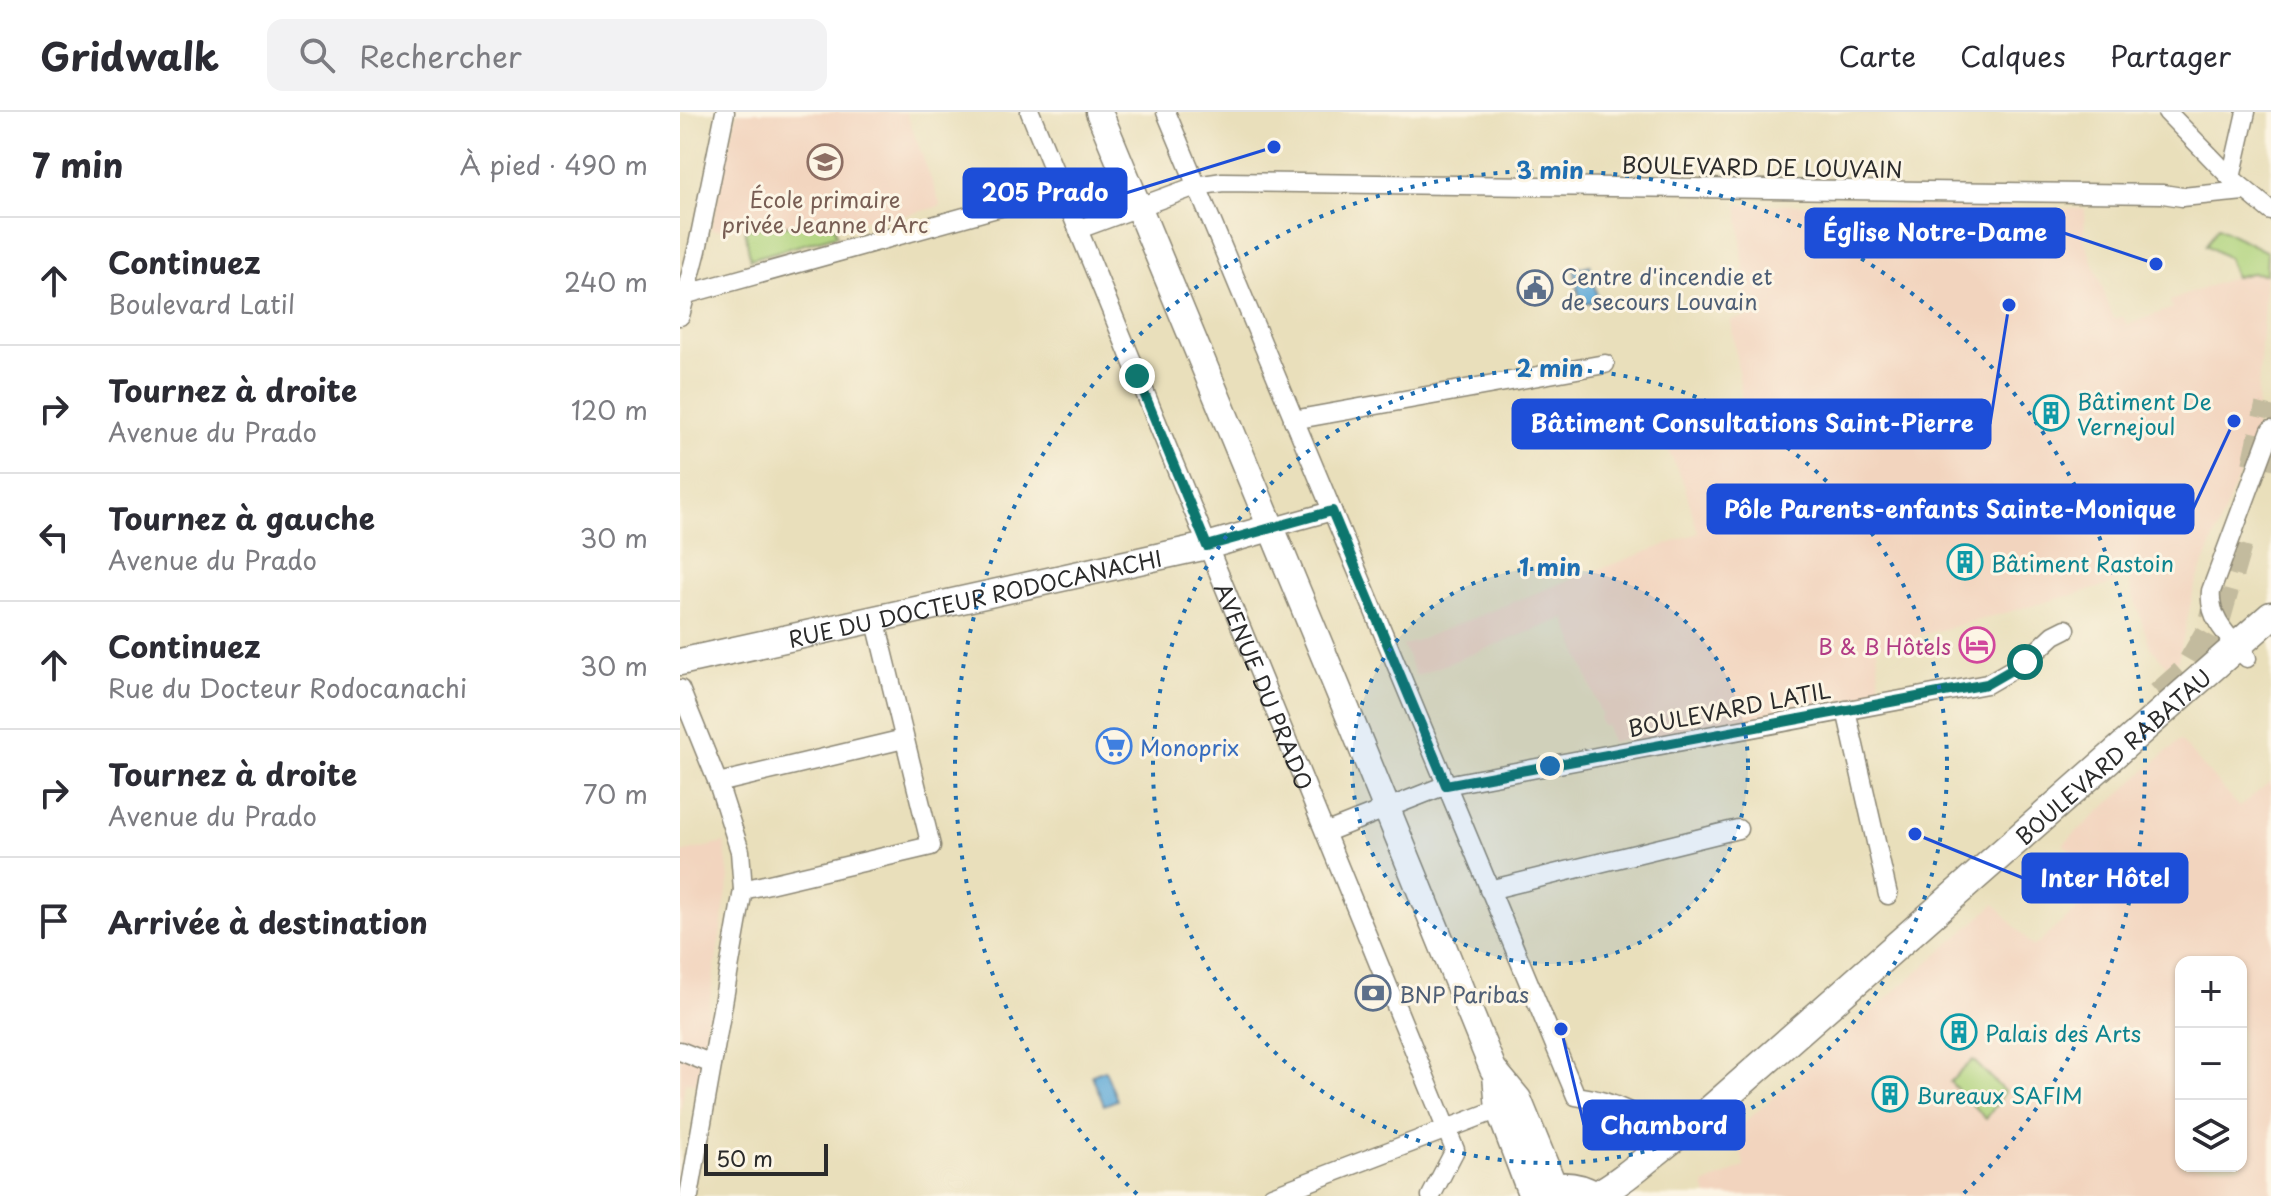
<!DOCTYPE html>
<html lang="fr">
<head>
<meta charset="utf-8">
<style>
	:root { --surface:#fff; --page:#f2f2f3; --text:#2b2b33; --muted:#7c7c81; --line:#e1e1e2 }
	body { margin:0; font-family:"Playpen Sans",sans-serif; background:var(--page); color:var(--text) }
	.controls { position:absolute; right:24px; bottom:24px; display:grid; overflow:hidden; border-radius:16px; box-shadow:0 2px 6px #0004 }
	.controls button { width:72px; height:72px; display:grid; place-items:center; padding:0; border:0; border-bottom:2px solid var(--line); background:var(--surface); color:var(--text); font:40px sans-serif }
	.scale { position:absolute; left:24px; bottom:20px; width:124px; box-sizing:border-box; padding-left:8px; border:4px solid #2b2b2b; border-top:0; font-size:22px; line-height:28px; white-space:nowrap; color:#2b2b2b; -webkit-text-stroke:6px #fcf5e5; paint-order:stroke }
	.stop { position:absolute; width:24px; height:24px; margin:-18px; border:6px solid #0f766e; border-radius:50%; background:#fff }
	.stop.end { background:#0f766e; border-color:#fff; box-shadow:0 2px 8px #0008 }
	.list { margin:0; padding:0; list-style:none }
	h2 { display:flex; justify-content:space-between; align-items:center; height:104px; margin:0; padding:0 32px; font-size:34px }
	h2 small { font-size:26px; font-weight:400; color:var(--muted) }
	.list li { display:grid; grid-template-columns:52px 1fr auto; gap:24px; align-items:center; box-sizing:border-box; height:128px; padding:0 32px; border-top:2px solid var(--line) }
	.list b { display:block; font-size:30px; white-space:nowrap }
	.list p { margin:0; font-size:26px; white-space:nowrap; color:var(--muted) }
	.list em { font-size:26px; font-style:normal; color:var(--muted) }
	.icon { flex:none; width:44px; height:44px; fill:none; stroke:currentColor; stroke-width:2; stroke-linecap:round; stroke-linejoin:round }
	.map { position:relative; flex:none; width:1591px; height:1084px; overflow:hidden }
	header { display:flex; align-items:center; gap:48px; box-sizing:border-box; height:112px; padding:0 40px; background:var(--surface); border-bottom:2px solid var(--line) }
	header strong { font-size:38px }
	nav { display:flex; gap:44px; margin-inline-start:auto; font-size:28px }
	.search { width:560px; height:72px; background:var(--page); display:flex; align-items:center; gap:20px; box-sizing:border-box; padding:0 28px; border-radius:16px; color:var(--muted); font-size:30px }
	main { display:flex }
	aside { flex:1; background:var(--surface) }
	.map>svg:first-child { display:block }
</style>
</head>
<body>
<header>
<strong>Gridwalk</strong>
<div class="search"><svg class="icon" aria-label="search" viewBox="0 0 24 24"><circle cx="10" cy="10" r="6"/><path d="M15 15l6 6"/></svg>Rechercher</div>
<nav><a>Carte</a><a>Calques</a><a>Partager</a></nav>
</header>
<main>
<aside>
<h2>7 min<small>À pied · 490 m</small></h2>
<ul class="list">
<li><svg class="icon" aria-label="ahead" viewBox="0 0 24 24"><path d="M12 20V5M6 11l6-6 6 6"/></svg><div><b>Continuez</b><p>Boulevard Latil</p></div><em>240 m</em></li>
<li><svg class="icon" aria-label="right" viewBox="0 0 24 24"><path d="M7 20v-9h11M14 6l5 5-5 5"/></svg><div><b>Tournez à droite</b><p>Avenue du Prado</p></div><em>120 m</em></li>
<li><svg class="icon" aria-label="left" viewBox="0 0 24 24"><path d="M17 20v-9H6M10 6l-5 5 5 5"/></svg><div><b>Tournez à gauche</b><p>Avenue du Prado</p></div><em>30 m</em></li>
<li><svg class="icon" aria-label="ahead" viewBox="0 0 24 24"><path d="M12 20V5M6 11l6-6 6 6"/></svg><div><b>Continuez</b><p>Rue du Docteur Rodocanachi</p></div><em>30 m</em></li>
<li><svg class="icon" aria-label="right" viewBox="0 0 24 24"><path d="M7 20v-9h11M14 6l5 5-5 5"/></svg><div><b>Tournez à droite</b><p>Avenue du Prado</p></div><em>70 m</em></li>
<li><svg class="icon" aria-label="arrive" viewBox="0 0 24 24"><path d="M6 21V4h12l-3 4 3 4H6"/></svg><div><b>Arrivée à destination</b></div></li>
</ul>
</aside>
<div class="map">
<svg width="1591" height="1084" viewBox="0 0 1591 1084">
	<rect width="100%" height="100%" fill="#fcf5e5"/>
	<filter id="ink" filterUnits="userSpaceOnUse"><feTurbulence type="fractalNoise" baseFrequency=".0125" numOctaves="2"/><feDisplacementMap in="SourceGraphic" scale="16" xChannelSelector="R" yChannelSelector="G"/><feConvolveMatrix kernelMatrix="1 2 1 2 8 2 1 2 1" color-interpolation-filters="sRGB"/></filter>
	<filter id="wash" filterUnits="userSpaceOnUse"><feTurbulence type="fractalNoise" baseFrequency=".006" numOctaves="4" result="noise"/><feDisplacementMap in="SourceGraphic" scale="32" xChannelSelector="R" yChannelSelector="G"/><feGaussianBlur stdDeviation="1.8" result="paint"/><feColorMatrix in="noise" values="0 0 0 0 0 0 0 0 0 0 0 0 0 0 0 0 0 1.4 0 .05"/><feComposite in="paint" operator="in"/></filter>
	<g filter="url(#wash)">
		<rect width="100%" height="100%" fill="#e9dfbb"/>
		<g fill="#f2d4be" fill-rule="evenodd">
			<polygon points="57,0 226,0 261,94 211,107 31,118"/>
			<polygon points="1058,92 1405,97 1404,127 1434,207 1443,204 1447,213 1492,196 1490,189 1562,162 1586,162 1575,323 1514,477 1498,548 1489,556 1470,535 1448,468 1197,535 1200,581 945,631 944,627 931,630 926,613 922,614 919,605 922,604 885,506 736,564 723,534 884,470 1018,421 1004,372 980,321 980,318 1063,295 1051,208 1068,205"/>
			<path d="M 1500,628 L 1559,695 L 1591,669 L 1591,1084 L 1027,1084 L 1024,1073 L 1064,1055 L 1057,1017 L 1315,792 L 1353,835 L 1420,778 L 1424,770 L 1383,732 ZM 1501,850 L 1561,850 L 1561,1054 L 1501,1054 Z"/>
			<polygon points="44,731 49,766 17,971 5,970 0,1005 0,741"/>
		</g>
		<g fill="#afd37b" stroke="#6d7f53" stroke-width="2">
			<polygon points="153,110 157,123 70,147 65,117"/>
			<polygon points="1538,115 1587,140 1586,162 1571,161 1555,165 1548,146 1526,133"/>
			<polygon points="1293,948 1325,980 1306,1007 1270,970"/>
		</g>
		<g fill="#60aad8" stroke="#466a82" stroke-width="2">
			<polygon points="910,153 918,189 901,193 894,157"/>
			<polygon points="425,958 437,988 424,993 412,963"/>
		</g>
	</g>
	<g filter="url(#ink)">
		<g fill="none" stroke-linecap="round" stroke-linejoin="round">
			<g stroke="#c3bb9e" stroke-width="32" stroke-dasharray="32 16" stroke-linecap="butt">
				<polyline points="1578,354 1591,294"/>
				<polyline points="1481,585 1508,561 1530,523 1557,429"/>
			</g>
			<defs>
				<g id="street">
					<path id="s1" d="M 350,0 L 775,1038 L 751,1084"/>
					<path d="M 486,0 L 896,984 C 932,989 962,1002 988,1028"/>
					<polyline points="1487,0 1551,66 1591,99"/>
					<polyline points="1551,66 1566,0"/>
					<polyline points="399,117 516,74 543,70 1483,82 1502,85 1564,79"/>
					<polyline points="0,184 382,78"/>
					<polyline points="0,204 17,138 45,0"/>
					<polyline points="613,308 925,252"/>
					<polyline points="590,416 652,399"/>
					<path d="M 1567,546 C 1549,525 1528,507 1531,479 L 1591,318"/>
					<polyline points="0,577 38,671 60,739 63,778 9,1084"/>
					<polyline points="1166,598 1208,783"/>
					<polyline points="38,671 224,627"/>
					<polyline points="647,720 766,673 1307,572 1345,550 1374,523 1386,517"/>
					<polyline points="63,778 251,734 195,506"/>
					<polyline points="809,778 1058,717"/>
					<polyline points="0,939 32,952"/>
					<polyline points="592,1084 819,997"/>
				</g>
				<g id="secondary">
					<path d="M 419,0 C 551,319 684,637 813,957 L 838,987 L 874,1075"/>
					<path id="s2" d="M 0,550 L 527,434 L 590,416"/>
					<polyline points="816,963 819,997 852,1084"/>
				</g>
				<g id="primary">
					<path d="M 854,1084 C 875,1071 895,1072 916,1084"/>
					<path id="s3" d="M 915,1084 C 954,1063 983,1030 1020,1007 L 1591,504"/>
				</g>
			</defs>
			<use href="#street" stroke="#8a8573" stroke-width="21"/>
			<use href="#secondary" stroke="#8a8573" stroke-width="29"/>
			<use href="#primary" stroke="#8a8573" stroke-width="31"/>
			<use href="#street" stroke="#fff" stroke-width="18"/>
			<use href="#secondary" stroke="#fff" stroke-width="26"/>
			<use href="#primary" stroke="#fff" stroke-width="28"/>
		</g>
	</g>
	<g fill="none" stroke-linecap="round" stroke-linejoin="round" filter="url(#ink)">
		<polyline stroke="#0f766e" stroke-width="10" points="457,264 527,434 652,399 766,673 1307,572 1345,550"/>
	</g>
	<circle cx="870" cy="654" r="198" fill="#1f6fb2" fill-opacity=".12"/>
	<g fill="none" stroke="#1f6fb2" stroke-width="4" stroke-dasharray="4 8">
		<circle cx="870" cy="654" r="198"/>
		<circle cx="870" cy="654" r="397"/>
		<path d="M457 1082A595 595 0 1 1 1283 1082"/>
	</g>
	<defs>
		<symbol id="school-ring" viewBox="-11 -11 22 22"><circle r="9.5" fill="#fcf5e5" stroke="#8d6e63" stroke-width="1.5"/><path d="M0-5L7-2L0 1L-7-2ZM-4 1L0 2.5L4 1V4Q0 6-4 4Z" fill="#8d6e63"/></symbol>
		<symbol id="civic-ring" viewBox="-11 -11 22 22"><circle r="9.5" fill="#fcf5e5" stroke="#5c6f8a" stroke-width="1.5"/><path d="M-.6-6.5H3V-4.5H.6V-3L4-1V1h2V6H-6V1h2V-1L-.6-3ZM-1.2 2.5V6h2.4V2.5Z" fill="#5c6f8a"/></symbol>
		<symbol id="building-ring" viewBox="-11 -11 22 22"><circle r="9.5" fill="#fcf5e5" stroke="#0f9aa8" stroke-width="1.5"/><path d="M-4-6H4V6H1V3H-1V6H-4ZM-2.5-4.3h1.7v1.8h-1.7ZM.8-4.3h1.7v1.8H.8ZM-2.5-1h1.7V.8h-1.7ZM.8-1h1.7V.8H.8Z" fill="#0f9aa8"/></symbol>
		<symbol id="hotel-ring" viewBox="-11 -11 22 22"><circle r="9.5" fill="#fcf5e5" stroke="#d1479c" stroke-width="1.5"/><path d="M-6-4.5h1.5V1H6V5H4.5V3h-9V5H-6ZM-4 0a1.8 1.8 0 1 1 3.6 0ZM.5 0V-2.5h3Q6-2.5 6 0Z" fill="#d1479c"/></symbol>
		<symbol id="supermarket-ring" viewBox="-11 -11 22 22"><circle r="9.5" fill="#fcf5e5" stroke="#3f7fe0" stroke-width="1.5"/><path d="M-6-5.5h2.5l.6 2H6L4.5 2H-2.5L-4.4-4H-6ZM-1.5 3.2a1.3 1.3 0 1 0 .1 0ZM3 3.2a1.3 1.3 0 1 0 .1 0Z" fill="#3f7fe0"/></symbol>
		<symbol id="bank-ring" viewBox="-11 -11 22 22"><circle r="9.5" fill="#fcf5e5" stroke="#5c6f8a" stroke-width="1.5"/><path d="M-6-4H6V4H-6ZM0-2.3a2.3 2.3 0 1 0 0 4.6a2.3 2.3 0 1 0 0-4.6Z" fill="#5c6f8a"/></symbol>
	</defs>
	<g fill-rule="evenodd">
		<use href="#school-ring" x="125" y="30" width="40" height="40"/>
		<use href="#civic-ring" x="835" y="156" width="40" height="40"/>
		<use href="#building-ring" x="1351" y="281" width="40" height="40"/>
		<use href="#building-ring" x="1265" y="430" width="40" height="40"/>
		<use href="#hotel-ring" x="1277" y="513" width="40" height="40"/>
		<use href="#supermarket-ring" x="414" y="614" width="40" height="40"/>
		<use href="#bank-ring" x="673" y="861" width="40" height="40"/>
		<use href="#building-ring" x="1259" y="900" width="40" height="40"/>
		<use href="#building-ring" x="1190" y="962" width="40" height="40"/>
	</g>
	<g text-anchor="middle" dominant-baseline="central" stroke-width="6" stroke-linejoin="round" paint-order="stroke">
		<g font-size="22" fill="#2b2b2b" stroke="#fcf5e5">
			<text transform="translate(1082 54) rotate(1)">BOULEVARD DE LOUVAIN</text>
			<text stroke="none"><textPath href="#s2" startOffset="302">RUE DU DOCTEUR RODOCANACHI</textPath></text>
			<text stroke="none"><textPath href="#s1" startOffset="620">AVENUE DU PRADO</textPath></text>
			<text transform="translate(1049 596) rotate(-11)">BOULEVARD LATIL</text>
			<text stroke="none"><textPath href="#s3" startOffset="680">BOULEVARD RABATAU</textPath></text>
		</g>
		<g font-size="22" fill="#785e54" stroke="#fcf5e5">
			<text x="145" y="86">École primaire<tspan x="145" dy="25">privée Jeanne d'Arc</tspan></text>
		</g>
		<g font-size="22" fill="#4e5e75" stroke="#fcf5e5" text-anchor="start">
			<text x="881" y="163">Centre d'incendie et<tspan x="881" dy="25">de secours Louvain</tspan></text>
			<text x="719" y="881">BNP Paribas</text>
		</g>
		<g font-size="22" fill="#0d838f" stroke="#fcf5e5" text-anchor="start">
			<text x="1397" y="288">Bâtiment De<tspan x="1397" dy="25">Vernejoul</tspan></text>
			<text x="1311" y="450">Bâtiment Rastoin</text>
			<text x="1305" y="920">Palais des Arts</text>
			<text x="1236" y="982">Bureaux SAFIM</text>
		</g>
		<g font-size="22" fill="#b23c85" stroke="#fcf5e5" text-anchor="end">
			<text x="1271" y="533">B &amp; B Hôtels</text>
		</g>
		<g font-size="22" fill="#366cbe" stroke="#fcf5e5" text-anchor="start">
			<text x="460" y="634">Monoprix</text>
		</g>
	</g>
	<circle cx="870" cy="654" r="12" fill="#1f6fb2" stroke="#fcf5e5" stroke-width="4"/>
	<g font-size="24" text-anchor="middle" font-weight="bold" fill="#1f6fb2" stroke="#fcf5e5" stroke-width="6" stroke-linejoin="round" paint-order="stroke">
		<text x="870" y="67">3 min</text>
		<text x="870" y="265">2 min</text>
		<text x="870" y="464">1 min</text>
	</g>
	<path fill="none" stroke="#1d4ed8" stroke-width="3" d="M594 35L446 81M1476 152L1384 121M1329 193L1310 312M1554 309L1513 397M1235 722L1343 766M881 917L904 1013"/>
	<g fill="#1d4ed8" stroke="#fcf5e5" stroke-width="3">
		<circle cx="594" cy="35" r="8"/>
		<circle cx="1476" cy="152" r="8"/>
		<circle cx="1329" cy="193" r="8"/>
		<circle cx="1554" cy="309" r="8"/>
		<circle cx="1235" cy="722" r="8"/>
		<circle cx="881" cy="917" r="8"/>
	</g>
	<g fill="#1d4ed8" stroke="#1d4ed8" stroke-width="3">
		<rect x="284" y="57" width="162" height="48" rx="8"/>
		<rect x="1126" y="97" width="258" height="48" rx="8"/>
		<rect x="833" y="288" width="477" height="48" rx="8"/>
		<rect x="1028" y="373" width="485" height="48" rx="8"/>
		<rect x="1343" y="742" width="164" height="48" rx="8"/>
		<rect x="904" y="989" width="160" height="48" rx="8"/>
	</g>
	<g font-size="24" text-anchor="middle" font-weight="bold" fill="#fff">
		<text x="365" y="89">205 Prado</text>
		<text x="1255" y="129">Église Notre-Dame</text>
		<text x="1072" y="320">Bâtiment Consultations Saint-Pierre</text>
		<text x="1270" y="406">Pôle Parents-enfants Sainte-Monique</text>
		<text x="1425" y="775">Inter Hôtel</text>
		<text x="984" y="1022">Chambord</text>
	</g>
</svg>
<div class="controls">
<button>+</button>
<button>−</button>
<button><svg class="icon" aria-label="layers" viewBox="0 0 24 24"><path d="M12 4l9 5-9 5-9-5zM3 14l9 5 9-5"/></svg></button>
</div>
<div class="scale">50 m</div>
<div class="stop" style="left:1345px;top:550px"></div>
<div class="stop end" style="left:457px;top:264px"></div>
</div>
</main>
</body>
</html>
